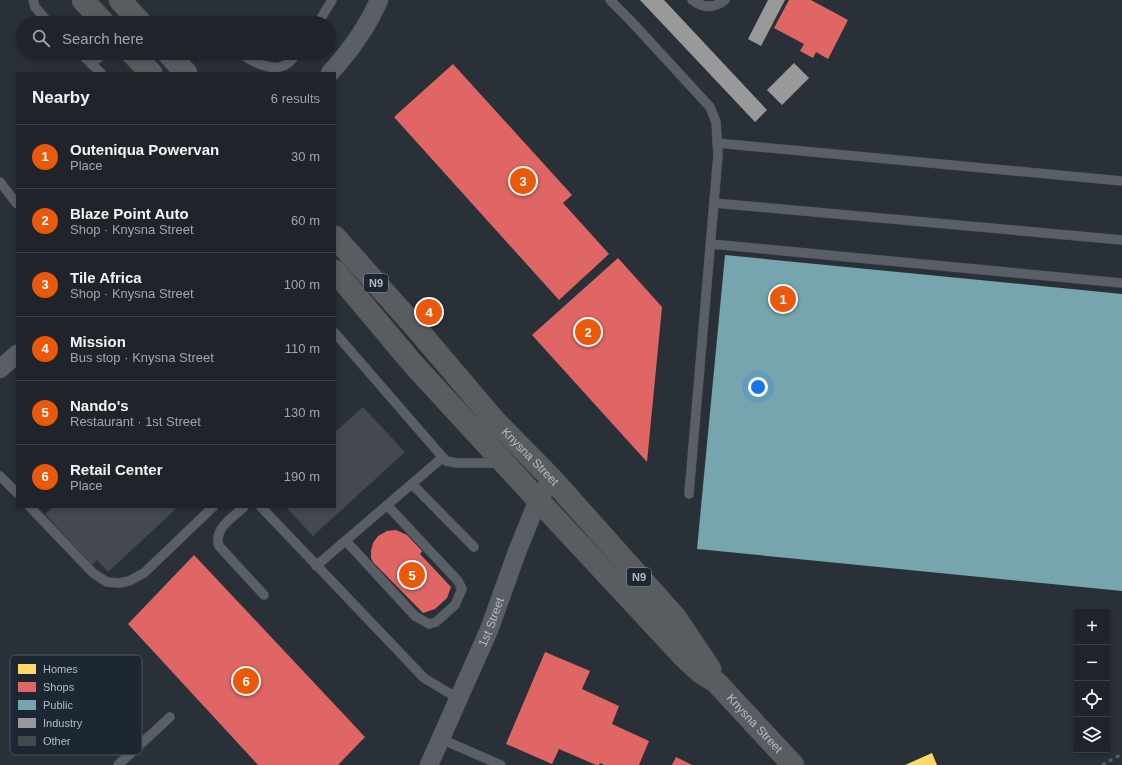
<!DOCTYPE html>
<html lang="en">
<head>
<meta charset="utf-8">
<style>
	:root { --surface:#20242a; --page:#282c32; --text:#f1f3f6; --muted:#a2a4a8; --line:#3d4147; --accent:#ea580c }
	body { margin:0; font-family:Helvetica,sans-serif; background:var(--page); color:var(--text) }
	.controls { position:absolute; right:12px; bottom:12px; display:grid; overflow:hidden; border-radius:0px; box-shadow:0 2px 6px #0003 }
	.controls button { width:36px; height:36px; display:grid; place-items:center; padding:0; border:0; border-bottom:1px solid var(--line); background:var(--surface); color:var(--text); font:20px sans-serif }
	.you { position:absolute; left:758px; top:387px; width:14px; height:14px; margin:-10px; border:3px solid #fff; border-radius:50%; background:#1a73e8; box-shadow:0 0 0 6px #1a73e833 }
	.badge { display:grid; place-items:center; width:26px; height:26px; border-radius:50%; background:var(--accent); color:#fff; font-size:13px; font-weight:700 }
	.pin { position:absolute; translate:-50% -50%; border:2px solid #fff; box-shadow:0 1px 4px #0006 }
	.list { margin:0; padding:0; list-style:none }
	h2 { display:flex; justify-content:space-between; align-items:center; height:52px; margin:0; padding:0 16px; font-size:17px }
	h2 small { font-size:13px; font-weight:400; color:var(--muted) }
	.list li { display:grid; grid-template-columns:26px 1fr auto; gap:12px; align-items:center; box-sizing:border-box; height:64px; padding:0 16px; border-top:1px solid var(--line) }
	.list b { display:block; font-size:15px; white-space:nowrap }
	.list p { margin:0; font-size:13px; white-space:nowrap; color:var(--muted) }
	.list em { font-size:13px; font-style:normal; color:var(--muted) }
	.icon { flex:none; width:22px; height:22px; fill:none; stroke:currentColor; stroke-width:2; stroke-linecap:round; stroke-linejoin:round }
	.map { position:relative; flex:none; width:1122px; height:765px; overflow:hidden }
	.search { position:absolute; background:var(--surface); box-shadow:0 2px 6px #0003; left:16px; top:16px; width:320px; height:44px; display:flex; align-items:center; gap:10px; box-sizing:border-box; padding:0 14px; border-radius:22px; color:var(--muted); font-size:15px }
	.panel { position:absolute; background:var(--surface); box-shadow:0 2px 6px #0003; left:16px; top:72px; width:320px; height:436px; border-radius:0px }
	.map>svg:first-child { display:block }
</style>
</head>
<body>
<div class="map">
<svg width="1122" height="765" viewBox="0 0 1122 765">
	<rect width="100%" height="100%" fill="#2a3038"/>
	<polygon fill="#ffd966" points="932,753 937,765 905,765"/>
	<g fill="#e06666">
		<polygon points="789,0 811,0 848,20 828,59 816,52 813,58 800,51 804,44 774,28"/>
		<polygon points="453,64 572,195 563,203 609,254 559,300 394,117"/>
		<polygon points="618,258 662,307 647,462 532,335"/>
		<polygon points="396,530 407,535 422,551 420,554 451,587 447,598 435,609 423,613 373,562 371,558 371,551 373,543 378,536 387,531"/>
		<polygon points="194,555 365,737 338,765 258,765 128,624"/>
		<polygon points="545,652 590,671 582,689 619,706 612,724 649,741 639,765 604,765 600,763 599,765 596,765 559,749 552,764 506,744"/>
		<polygon points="676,757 692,765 672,765"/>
	</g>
	<polygon fill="#76a5af" points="725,255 1122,294 1122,591 697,549"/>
	<g fill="#999">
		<polygon points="640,0 664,0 767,110 755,122"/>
		<polygon points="768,0 785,0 761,46 748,39"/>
		<polygon points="794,63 809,78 782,105 767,90"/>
	</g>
	<g fill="#444950">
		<polygon points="363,407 405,452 313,536 286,507 335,507 335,432"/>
		<polygon points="53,507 178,507 108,572 97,560 92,565 45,514"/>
	</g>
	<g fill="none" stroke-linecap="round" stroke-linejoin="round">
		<defs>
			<g id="lane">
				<polyline points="33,0 35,7 49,23"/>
				<polyline points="610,0 630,20 710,107 716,122 718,155 689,494"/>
				<path d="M 692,0 C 703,8 714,9 725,0"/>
				<polyline points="318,23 332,0"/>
				<polyline points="80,53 101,73"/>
				<path d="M 241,53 C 248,60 269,70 280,67 C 287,66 293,59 297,53"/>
				<polyline points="91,64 104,53"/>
				<polyline points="717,143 1122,181"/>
				<polyline points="0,182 17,204"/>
				<polyline points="714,203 1122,240"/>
				<polyline points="711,244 1122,283"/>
				<polyline points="335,333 446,461 457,463 502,463"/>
				<polyline points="0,476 17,493"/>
				<polyline points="412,484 474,547"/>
				<polyline points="30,507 93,573 107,582 119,583 129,581 144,573 213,507"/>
				<path d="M 244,507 C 233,517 213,529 219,546 L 264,595"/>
				<polyline points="261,507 424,678 459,699"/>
				<polyline points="346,541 415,616 429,624 436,622 455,605 462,589 458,581 387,505"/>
				<polyline points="316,566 442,458"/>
				<polyline points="441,739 501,765"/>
				<polyline points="118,765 170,717"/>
			</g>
			<g id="street">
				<path d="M 330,73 C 350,51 367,28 379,0"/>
				<polyline points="0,369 17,354"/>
				<path id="s1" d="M 429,765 L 489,630 L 517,552 L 538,500 L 552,479"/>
			</g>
			<g id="highway">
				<polyline points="83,0 104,23"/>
				<polyline points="120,0 141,23"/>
				<polyline points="132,53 151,73"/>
				<polyline points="168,53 186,73"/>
				<path id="s2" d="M 335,237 L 417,329 L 495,421 L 552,479 L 675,617 L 710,669"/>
				<path id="s3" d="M 335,271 L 413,364 L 538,500 L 683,656 L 700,672 L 716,682 L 793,765"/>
			</g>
		</defs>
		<use href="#lane" stroke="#484c53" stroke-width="10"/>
		<use href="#street" stroke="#484c53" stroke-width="19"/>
		<use href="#highway" stroke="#474c53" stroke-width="23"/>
		<use href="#lane" stroke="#5a5e66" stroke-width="9"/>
		<use href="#street" stroke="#5a5e66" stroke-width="18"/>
		<use href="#highway" stroke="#5a5d60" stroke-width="22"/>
		<polyline stroke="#595d64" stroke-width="3" stroke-dasharray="4 4" stroke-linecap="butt" points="1102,765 1122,754"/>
	</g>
	<g text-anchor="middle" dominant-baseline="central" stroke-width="4" stroke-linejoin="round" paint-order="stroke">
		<g fill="#1d2633" stroke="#878f9c" stroke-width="1">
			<rect x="364" y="274" width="24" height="18" rx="3"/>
			<rect x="627" y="568" width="24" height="18" rx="3"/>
		</g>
		<g font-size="11" font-weight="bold" fill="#b4bcc9">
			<text x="376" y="283">N9</text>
			<text x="639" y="577">N9</text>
		</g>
		<g font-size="12" fill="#b4bcc9" stroke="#1d2633">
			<text stroke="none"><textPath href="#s2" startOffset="294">Knysna Street</textPath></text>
			<text stroke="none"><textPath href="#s1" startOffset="156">1st Street</textPath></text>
			<text stroke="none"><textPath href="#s3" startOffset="618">Knysna Street</textPath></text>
		</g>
	</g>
	<rect x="10" y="655" width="132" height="100" rx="6" fill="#1d2633" stroke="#4a5360" stroke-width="1"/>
	<rect x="18" y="664" width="18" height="10" fill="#ffd966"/>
	<rect x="18" y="682" width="18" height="10" fill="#e06666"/>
	<rect x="18" y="700" width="18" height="10" fill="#76a5af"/>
	<rect x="18" y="718" width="18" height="10" fill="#999"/>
	<rect x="18" y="736" width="18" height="10" fill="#444950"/>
	<g font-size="11" fill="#b4bcc9">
		<text x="43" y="673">Homes</text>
		<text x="43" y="691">Shops</text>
		<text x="43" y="709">Public</text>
		<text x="43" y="727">Industry</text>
		<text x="43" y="745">Other</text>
	</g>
</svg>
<div class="controls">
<button>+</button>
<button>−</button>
<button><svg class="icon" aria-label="locate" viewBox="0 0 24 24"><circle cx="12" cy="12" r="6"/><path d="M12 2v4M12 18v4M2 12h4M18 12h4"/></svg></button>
<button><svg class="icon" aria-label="layers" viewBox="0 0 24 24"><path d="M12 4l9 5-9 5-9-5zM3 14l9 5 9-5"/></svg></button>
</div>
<div class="you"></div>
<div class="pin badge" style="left:783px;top:299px">1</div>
<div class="pin badge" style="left:588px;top:332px">2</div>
<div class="pin badge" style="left:523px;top:181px">3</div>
<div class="pin badge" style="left:429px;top:312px">4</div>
<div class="pin badge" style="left:412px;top:575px">5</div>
<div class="pin badge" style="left:246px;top:681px">6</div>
<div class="search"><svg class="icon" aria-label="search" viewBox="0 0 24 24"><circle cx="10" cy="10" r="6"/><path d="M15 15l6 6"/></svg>Search here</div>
<section class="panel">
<h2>Nearby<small>6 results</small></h2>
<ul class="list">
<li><span class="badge">1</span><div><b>Outeniqua Powervan</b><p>Place</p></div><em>30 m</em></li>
<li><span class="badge">2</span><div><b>Blaze Point Auto</b><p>Shop · Knysna Street</p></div><em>60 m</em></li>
<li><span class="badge">3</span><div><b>Tile Africa</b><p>Shop · Knysna Street</p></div><em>100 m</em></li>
<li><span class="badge">4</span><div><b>Mission</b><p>Bus stop · Knysna Street</p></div><em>110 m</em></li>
<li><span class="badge">5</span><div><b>Nando's</b><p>Restaurant · 1st Street</p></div><em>130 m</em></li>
<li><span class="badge">6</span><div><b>Retail Center</b><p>Place</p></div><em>190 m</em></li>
</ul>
</section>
</div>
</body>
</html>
